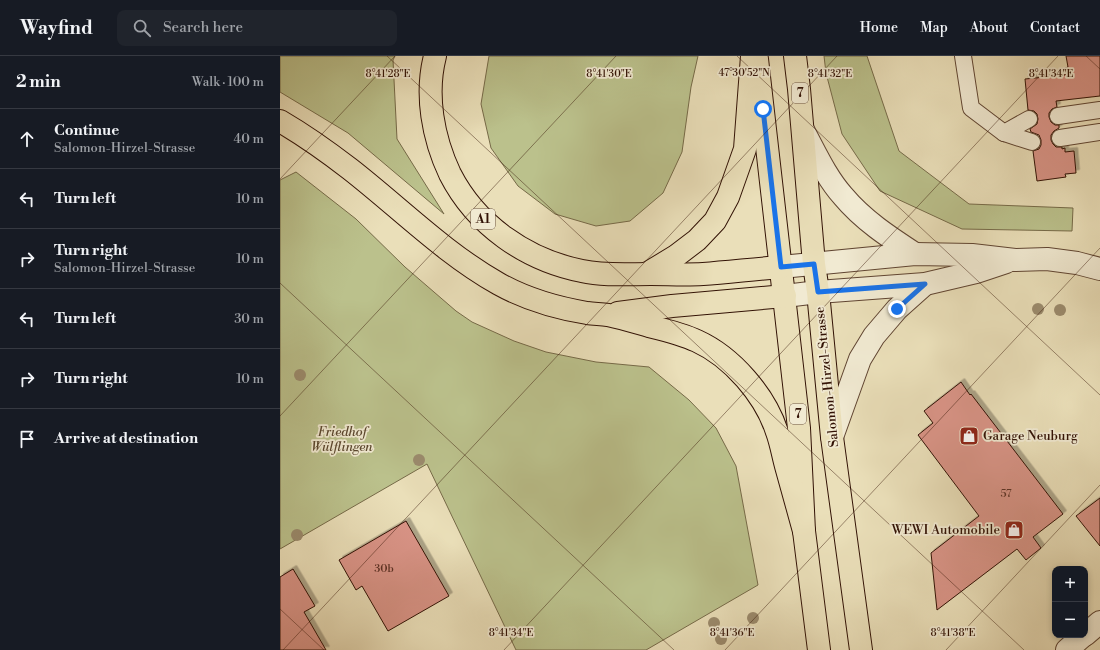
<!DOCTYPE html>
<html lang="en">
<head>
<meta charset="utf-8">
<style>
	:root { --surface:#171b24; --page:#20242c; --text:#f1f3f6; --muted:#9ea1a6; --line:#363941 }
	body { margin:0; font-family:"Libre Bodoni",serif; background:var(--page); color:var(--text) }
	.controls { position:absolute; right:12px; bottom:12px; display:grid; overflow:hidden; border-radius:8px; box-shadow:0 2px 6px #0003 }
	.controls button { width:36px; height:36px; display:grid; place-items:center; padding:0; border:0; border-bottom:1px solid var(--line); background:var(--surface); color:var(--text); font:20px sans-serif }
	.stop { position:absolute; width:12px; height:12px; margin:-9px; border:3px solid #1a73e8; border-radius:50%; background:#fff }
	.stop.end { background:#1a73e8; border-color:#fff; box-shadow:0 1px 4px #0008 }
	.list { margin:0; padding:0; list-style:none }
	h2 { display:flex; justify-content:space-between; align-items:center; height:52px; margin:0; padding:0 16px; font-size:17px }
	h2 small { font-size:13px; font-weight:400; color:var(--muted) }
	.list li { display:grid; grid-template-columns:26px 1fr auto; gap:12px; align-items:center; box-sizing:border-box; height:60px; padding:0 16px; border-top:1px solid var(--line) }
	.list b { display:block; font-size:15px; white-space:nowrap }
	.list p { margin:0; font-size:13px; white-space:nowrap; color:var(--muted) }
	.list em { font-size:13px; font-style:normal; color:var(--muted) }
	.icon { flex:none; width:22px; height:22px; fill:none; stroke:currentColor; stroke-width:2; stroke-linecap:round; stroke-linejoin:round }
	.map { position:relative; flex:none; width:820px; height:594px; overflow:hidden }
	header { display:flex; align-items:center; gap:24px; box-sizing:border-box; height:56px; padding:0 20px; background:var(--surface); border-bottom:1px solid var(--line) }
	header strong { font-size:19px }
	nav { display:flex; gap:22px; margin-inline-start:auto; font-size:14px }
	.search { width:280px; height:36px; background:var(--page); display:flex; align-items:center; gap:10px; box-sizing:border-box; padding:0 14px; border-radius:8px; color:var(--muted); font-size:15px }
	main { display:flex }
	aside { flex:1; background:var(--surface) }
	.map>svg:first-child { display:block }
</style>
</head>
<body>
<header>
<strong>Wayfind</strong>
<div class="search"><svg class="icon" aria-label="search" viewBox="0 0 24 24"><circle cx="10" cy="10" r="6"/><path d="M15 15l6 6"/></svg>Search here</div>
<nav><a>Home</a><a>Map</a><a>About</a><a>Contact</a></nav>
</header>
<main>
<aside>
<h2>2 min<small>Walk · 100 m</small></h2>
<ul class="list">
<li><svg class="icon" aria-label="ahead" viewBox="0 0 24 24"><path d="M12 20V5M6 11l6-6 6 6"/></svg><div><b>Continue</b><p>Salomon-Hirzel-Strasse</p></div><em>40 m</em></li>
<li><svg class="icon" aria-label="left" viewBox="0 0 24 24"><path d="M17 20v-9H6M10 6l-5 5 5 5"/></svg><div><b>Turn left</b></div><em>10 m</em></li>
<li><svg class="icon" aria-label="right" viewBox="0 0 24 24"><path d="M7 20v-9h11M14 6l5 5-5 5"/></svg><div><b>Turn right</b><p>Salomon-Hirzel-Strasse</p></div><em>10 m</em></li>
<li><svg class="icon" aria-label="left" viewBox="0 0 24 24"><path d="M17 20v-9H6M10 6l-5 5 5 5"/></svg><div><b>Turn left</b></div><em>30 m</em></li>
<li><svg class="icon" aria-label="right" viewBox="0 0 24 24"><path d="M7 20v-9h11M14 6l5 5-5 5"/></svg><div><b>Turn right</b></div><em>10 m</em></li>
<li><svg class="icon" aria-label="arrive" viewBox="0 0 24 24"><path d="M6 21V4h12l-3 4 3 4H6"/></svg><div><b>Arrive at destination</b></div></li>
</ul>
</aside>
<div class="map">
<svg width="820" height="594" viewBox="0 0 820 594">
	<defs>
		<filter id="shadow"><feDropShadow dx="3.5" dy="-3.5" stdDeviation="0" flood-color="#0004"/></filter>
	</defs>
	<rect width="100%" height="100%" fill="#eadfb9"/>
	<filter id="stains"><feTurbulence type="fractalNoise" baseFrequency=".005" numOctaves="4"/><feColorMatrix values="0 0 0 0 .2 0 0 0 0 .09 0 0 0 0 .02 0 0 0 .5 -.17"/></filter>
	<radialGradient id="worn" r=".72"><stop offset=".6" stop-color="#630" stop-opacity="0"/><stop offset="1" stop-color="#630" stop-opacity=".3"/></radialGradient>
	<g fill="#bbc18c" stroke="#766a48">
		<polygon points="0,0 115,0 113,4 117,83 164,158 68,77 0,36"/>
		<polygon points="209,0 418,0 411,31 402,96 383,137 350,165 316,170 275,158 238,130 211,92 201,48"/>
		<polygon points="544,0 587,0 619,95 689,148 793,152 792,175 682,173 600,135 562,78 546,17"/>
		<polygon points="16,116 76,163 125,211 176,255 192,266 234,285 266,296 316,306 369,311 409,344 436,372 456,410 478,529 366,594 236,594 147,408 0,493 0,124"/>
	</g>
	<g fill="#d99487" stroke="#321205" filter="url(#shadow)">
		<polygon points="786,0 820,0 820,40 776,45 777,51 772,53 769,57 769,61 771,66 775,69 779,69 779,72 774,75 771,79 771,84 773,88 776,91 782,91 782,93 785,92 785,96 794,95 796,117 785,118 786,121 757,125 753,95 759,93 761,89 761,84 759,79 751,76 750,73 757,68 758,63 757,58 754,55 748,54 745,23 785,19 785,12 788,11"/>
		<polygon points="681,326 690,339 691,338 783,458 753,481 761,492 746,504 737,493 657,554 651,497 699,460 638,379 653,367 644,355"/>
		<polygon points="820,442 820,490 796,460"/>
		<polygon points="126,465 169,540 108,575 82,530 76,534 59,504"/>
		<polygon points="13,513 35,550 24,556 46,594 0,594 0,521"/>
	</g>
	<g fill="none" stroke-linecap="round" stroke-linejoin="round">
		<defs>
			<g id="service">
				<polyline points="683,0 691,52 724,77 749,63"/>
				<polyline points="778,60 820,54"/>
				<polyline points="724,77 752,86"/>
				<polyline points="780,82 820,76"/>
			</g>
			<g id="tertiary">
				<path d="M 523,74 C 535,96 546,121 563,140 C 583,164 609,181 635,198"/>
				<polyline points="501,211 635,198 692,199 735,204 767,203 797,207 820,213"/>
				<polyline points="505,240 538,236 645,228 696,216 726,206"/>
				<polyline points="552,381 580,303 594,280 617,253 645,228"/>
				<polyline points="805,579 820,566"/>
				<polyline points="787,594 804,579"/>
			</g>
			<g id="primary">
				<polyline points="515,0 519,33 534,208 538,236 552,381 581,594"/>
				<polyline points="477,3 519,372 524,475 539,594"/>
			</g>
			<g id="motorway">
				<path d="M 155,0 C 145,39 153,82 170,118 C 196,169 246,204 302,215 C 324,220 348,218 371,218 C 388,218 405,219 423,218 C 449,216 475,213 501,211"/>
				<path d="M 0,65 C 24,79 48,96 70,113 C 120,152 164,197 219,228 C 246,243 277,252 307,257 C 314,258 321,258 328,259 C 342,262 355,266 369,270 C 385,274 402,278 417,285 C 452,301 485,339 497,376 C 501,387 503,399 506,410 C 512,432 518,454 524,475"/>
				<polyline points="368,217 396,200 417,184 435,165 448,141 465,93 472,0"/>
				<polyline points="338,257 392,250 505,240"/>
			</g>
		</defs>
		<use href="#service" stroke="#604532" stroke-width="18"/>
		<use href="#tertiary" stroke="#604532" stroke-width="24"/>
		<use href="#primary" stroke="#321205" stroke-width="24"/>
		<use href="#motorway" stroke="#321205" stroke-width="24"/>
		<use href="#service" stroke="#f1ead2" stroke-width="16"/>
		<use href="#tertiary" stroke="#f1ead2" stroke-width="22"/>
		<use href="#primary" stroke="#eadfb9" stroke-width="22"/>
		<use href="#motorway" stroke="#eadfb9" stroke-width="22"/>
	</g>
	<g fill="#9b8b6d">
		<circle cx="758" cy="253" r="6"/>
		<circle cx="780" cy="254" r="6"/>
		<circle cx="20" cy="319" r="6"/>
		<circle cx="139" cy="404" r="6"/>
		<circle cx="17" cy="479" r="6"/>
		<circle cx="473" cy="562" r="6"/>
		<circle cx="434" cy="567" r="6"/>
		<circle cx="441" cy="583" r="6"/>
	</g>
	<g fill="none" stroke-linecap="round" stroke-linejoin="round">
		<polyline stroke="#1a73e8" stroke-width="5" points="483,53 501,211 534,208 538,236 645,228 617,253"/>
	</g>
	<path fill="none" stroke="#321205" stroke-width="1" stroke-opacity="0.45" d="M 107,0 L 744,594M 457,0 L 820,339M 806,0 L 820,13M 0,123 L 115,0M 0,227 L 394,594M 0,360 L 336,0M 0,553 L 44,594M 3,594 L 557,0M 224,594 L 778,0M 445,594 L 820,192M 666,594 L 820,429"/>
	<defs>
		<symbol id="shop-square" viewBox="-11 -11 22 22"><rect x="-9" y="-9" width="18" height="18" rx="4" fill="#8f2418" stroke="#f1ead2"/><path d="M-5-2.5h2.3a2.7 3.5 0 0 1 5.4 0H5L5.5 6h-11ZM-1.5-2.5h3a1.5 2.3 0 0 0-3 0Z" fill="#fff"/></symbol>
	</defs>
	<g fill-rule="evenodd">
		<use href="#shop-square" x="678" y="369" width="22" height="22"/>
		<use href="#shop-square" x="723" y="463" width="22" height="22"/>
	</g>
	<g text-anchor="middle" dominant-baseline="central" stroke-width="3.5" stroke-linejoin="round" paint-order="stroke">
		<g font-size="11" fill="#5c3226">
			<text x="726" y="438">57</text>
			<text x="104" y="513">30b</text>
		</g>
		<g fill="#f1ead2" stroke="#6b5342" stroke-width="1">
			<rect x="512" y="27" width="16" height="20" rx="3"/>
			<rect x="191" y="153" width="24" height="20" rx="3"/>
			<rect x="510" y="348" width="16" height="20" rx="3"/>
		</g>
		<g font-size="12" font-weight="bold" fill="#321205">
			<text x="520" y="37">7</text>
			<text x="203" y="163">A1</text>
			<text x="518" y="358">7</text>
		</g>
		<g font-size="13" fill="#321205" stroke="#f1ead2">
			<text transform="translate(547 321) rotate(-96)">Salomon-Hirzel-Strasse</text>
		</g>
		<g font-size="13" font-style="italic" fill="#5b472e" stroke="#f1ead2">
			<text x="62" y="376">Friedhof<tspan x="62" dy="15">Wülflingen</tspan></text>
		</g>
		<g font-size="13" fill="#321205" stroke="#f1ead2" text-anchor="start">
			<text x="703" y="380">Garage Neuburg</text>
			<text x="720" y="474" text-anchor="end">WEWI Automobile</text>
		</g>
	</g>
	<g font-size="10" text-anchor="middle" fill="#321205" stroke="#f1ead2" stroke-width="3.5" stroke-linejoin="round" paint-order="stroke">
		<text x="464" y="20">47°30'52"N</text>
		<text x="108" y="21">8°41'28"E</text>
		<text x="329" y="21">8°41'30"E</text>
		<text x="550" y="21">8°41'32"E</text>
		<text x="771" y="21">8°41'34"E</text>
		<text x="231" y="580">8°41'34"E</text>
		<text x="452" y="580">8°41'36"E</text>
		<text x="673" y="580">8°41'38"E</text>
	</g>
	<rect width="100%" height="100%" filter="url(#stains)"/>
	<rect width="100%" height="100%" fill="url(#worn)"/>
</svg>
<div class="controls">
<button>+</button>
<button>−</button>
</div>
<div class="stop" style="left:483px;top:53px"></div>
<div class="stop end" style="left:617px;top:253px"></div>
</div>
</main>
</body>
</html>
